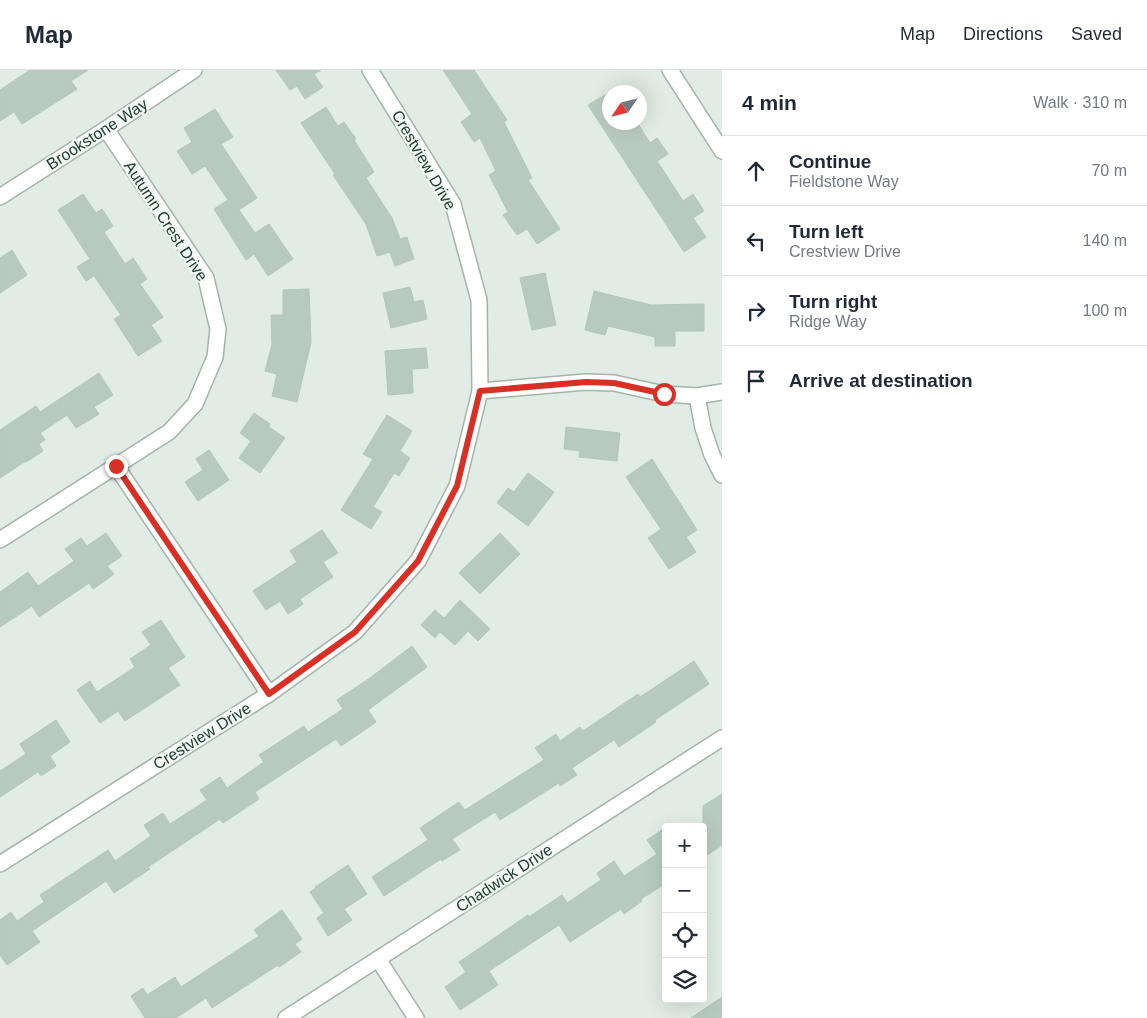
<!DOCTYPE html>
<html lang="en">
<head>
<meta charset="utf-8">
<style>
	:root { --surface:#fff; --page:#f6f6f7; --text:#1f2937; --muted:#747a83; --line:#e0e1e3 }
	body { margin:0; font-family:Arial,sans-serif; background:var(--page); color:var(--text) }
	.controls { position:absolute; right:15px; bottom:15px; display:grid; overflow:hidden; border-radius:5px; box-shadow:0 5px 20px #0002 }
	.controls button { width:45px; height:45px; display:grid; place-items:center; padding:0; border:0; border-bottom:1px solid var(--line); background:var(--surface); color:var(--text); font:25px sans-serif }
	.compass { position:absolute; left:602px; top:15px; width:45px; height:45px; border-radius:50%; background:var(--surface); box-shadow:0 5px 20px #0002; rotate:235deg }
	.stop { position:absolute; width:15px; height:15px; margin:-11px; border:4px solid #d93025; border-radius:50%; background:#fff }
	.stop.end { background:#d93025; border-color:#fff; box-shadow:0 1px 5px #0008 }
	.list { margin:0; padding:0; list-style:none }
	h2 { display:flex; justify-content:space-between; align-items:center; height:65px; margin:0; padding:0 20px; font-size:21px }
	h2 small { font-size:16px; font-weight:400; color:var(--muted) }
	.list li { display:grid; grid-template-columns:32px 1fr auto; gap:15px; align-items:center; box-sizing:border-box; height:70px; padding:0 20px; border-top:1px solid var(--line) }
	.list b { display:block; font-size:19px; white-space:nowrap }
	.list p { margin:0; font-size:16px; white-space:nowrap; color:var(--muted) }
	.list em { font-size:16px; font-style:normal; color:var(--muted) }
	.icon { flex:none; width:28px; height:28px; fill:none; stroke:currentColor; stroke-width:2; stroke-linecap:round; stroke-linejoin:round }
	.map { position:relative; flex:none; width:722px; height:948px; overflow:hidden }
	header { display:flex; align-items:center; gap:30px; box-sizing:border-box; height:70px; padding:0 25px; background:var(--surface); border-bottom:1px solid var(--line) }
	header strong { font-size:24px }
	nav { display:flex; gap:28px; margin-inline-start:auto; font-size:18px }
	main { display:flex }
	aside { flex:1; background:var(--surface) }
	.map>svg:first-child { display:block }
</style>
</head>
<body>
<header>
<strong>Map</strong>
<nav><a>Map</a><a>Directions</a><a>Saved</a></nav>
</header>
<main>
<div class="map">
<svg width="722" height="948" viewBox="0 0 722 948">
	<rect width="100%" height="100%" fill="#e0ece5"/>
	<g fill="#b8cac0" stroke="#b2c6bb">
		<polygon points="30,0 88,0 71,11 77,19 22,54 14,42 0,51 0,20"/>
		<polygon points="276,0 321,0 314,4 323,17 305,29 297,16 290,20"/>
		<polygon points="443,0 474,0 507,50 504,52 532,108 528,110 560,159 537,174 527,159 517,165 503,145 508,142 489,105 496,101 480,68 474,72 461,52 472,44"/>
		<polygon points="610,22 610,52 637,52 650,73 657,68 668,84 657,91 683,131 693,124 704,141 693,148 706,167 684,182 588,35"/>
		<polygon points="326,37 338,56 344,52 356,69 354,70 374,102 366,108 392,148 400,169 407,167 414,189 395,196 390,182 377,186 366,154 333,105 335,104 301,53"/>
		<polygon points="215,39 233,67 221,74 257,128 239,140 255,163 269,154 293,189 268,206 254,184 246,190 214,139 228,130 205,96 192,104 177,81 192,72 184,58"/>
		<polygon points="83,124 96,143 102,139 113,156 104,162 125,194 133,188 147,209 140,214 163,247 151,255 162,271 138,286 114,249 121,245 94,206 86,211 77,197 90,189 58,140"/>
		<polygon points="12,180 27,205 0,223 0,188"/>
		<polygon points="545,203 556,255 532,260 520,208"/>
		<polygon points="410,217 414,232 423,230 427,249 391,258 383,223"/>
		<polygon points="309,219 311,272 297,332 272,326 277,304 265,301 272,274 271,245 283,245 283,220"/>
		<polygon points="594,221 651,235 704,234 704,261 675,261 675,276 655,276 655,267 608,256 605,265 585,260"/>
		<polygon points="426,278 428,298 412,299 413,323 388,325 385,281"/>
		<polygon points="99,303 113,325 94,337 99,344 76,358 67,345 40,363 45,370 39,374 43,381 26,392 26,391 0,408 0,360 36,336 40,342"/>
		<polygon points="254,343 270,354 269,357 285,368 260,403 239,388 251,371 240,363"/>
		<polygon points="387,345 412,361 400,381 410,388 399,406 394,403 373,437 382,442 371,459 341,440 373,389 363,384"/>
		<polygon points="566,357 620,363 617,391 579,387 580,381 564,379"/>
		<polygon points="209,380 229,410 198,431 185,412 203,400 196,389"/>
		<polygon points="652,389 697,460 686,467 696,482 669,499 648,468 661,459 626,407"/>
		<polygon points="528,403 554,422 528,456 497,433 508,418 514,422"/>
		<polygon points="322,460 338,483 323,492 333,507 300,529 303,534 288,544 280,531 266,540 253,521 297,492 290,481"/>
		<polygon points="106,463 122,486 107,496 114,504 93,519 89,513 39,547 32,536 0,557 0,522 28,502 38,516 74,491 65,479 81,468 87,476"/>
		<polygon points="500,463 520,484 480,524 459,503"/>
		<polygon points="460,530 490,559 478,571 468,561 455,575 440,562 435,568 421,555 435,540 444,548"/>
		<polygon points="161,550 185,587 168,598 180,615 125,651 118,641 100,653 77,620 90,611 97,622 135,597 130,589 151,575 142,562"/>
		<polygon points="412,576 427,597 368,640 376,652 341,676 336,669 255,722 259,729 223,753 220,749 148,797 150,799 114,823 106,811 32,861 40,872 7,895 0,885 0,850 11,842 17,851 44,832 40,825 108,780 115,791 151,766 144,755 163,743 170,754 207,730 200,720 220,707 227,718 264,692 259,685 304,656 308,662 343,639 337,630 370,608"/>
		<polygon points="694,591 709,614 655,650 656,652 619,677 614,670 572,698 577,705 560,716 559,713 500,750 495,742 452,769 460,780 442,791 441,789 384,826 372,807 428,770 420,758 459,732 465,740 544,690 535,678 556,664 560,671 580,657 583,661 638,624 640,627"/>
		<polygon points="56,650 70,672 50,686 56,696 41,706 38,702 0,727 0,701 26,684 20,674"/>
		<polygon points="722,724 722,775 703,788 703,736"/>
		<polygon points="666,757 666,813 641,829 642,831 624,844 621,839 570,872 559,855 489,901 498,915 460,940 445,917 466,902 459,892 528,845 529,847 562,825 567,833 601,810 597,803 614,791 624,806 657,784 647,770"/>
		<polygon points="348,795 367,824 344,839 352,850 328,866 317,848 324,843 310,822 316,818 315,817"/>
		<polygon points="282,840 302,869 295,874 301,882 279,897 278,895 212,938 206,928 176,948 145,948 131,926 143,918 147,925 175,907 181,917 259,866 254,860"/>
		<polygon points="722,927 722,948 691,948"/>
	</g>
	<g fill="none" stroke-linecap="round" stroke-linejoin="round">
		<defs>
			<g id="minor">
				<polyline points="670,0 722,81"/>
				<polyline points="0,127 106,59 194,0"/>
				<polyline points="480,321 586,312 614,313 664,324 697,326 722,322"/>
				<polyline points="697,326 703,358 712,385 722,405"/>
				<polyline points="116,396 269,624"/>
				<polyline points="0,470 169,362 195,334 215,287 218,259 206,208 106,59"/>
				<polyline points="0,794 269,624 355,562 418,491 457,416 480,321 479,230 453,134 370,0"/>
				<polyline points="378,889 416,948"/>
				<polyline points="286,948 722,668"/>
			</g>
		</defs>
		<use href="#minor" stroke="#a3b4ab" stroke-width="18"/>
		<use href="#minor" stroke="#fff" stroke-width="15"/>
	</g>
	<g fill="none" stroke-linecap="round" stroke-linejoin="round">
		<polyline stroke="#d93025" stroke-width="6" points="116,396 269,624 355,562 418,491 457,416 480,321 586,312 614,313 664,324"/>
	</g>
	<g text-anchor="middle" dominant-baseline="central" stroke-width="4.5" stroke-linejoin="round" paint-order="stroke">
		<g font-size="16" fill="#203d31" stroke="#f1f8f3">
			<text transform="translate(97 64) rotate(-33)">Brookstone Way</text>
			<text transform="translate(424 90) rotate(60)">Crestview Drive</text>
			<text transform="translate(166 151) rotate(57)">Autumn Crest Drive</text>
			<text transform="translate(202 666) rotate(-32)">Crestview Drive</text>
			<text transform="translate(504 808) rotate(-33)">Chadwick Drive</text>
		</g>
	</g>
</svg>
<div class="controls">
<button>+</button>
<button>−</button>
<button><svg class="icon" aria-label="locate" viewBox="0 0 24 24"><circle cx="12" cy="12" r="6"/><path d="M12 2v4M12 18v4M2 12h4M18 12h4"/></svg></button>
<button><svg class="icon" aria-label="layers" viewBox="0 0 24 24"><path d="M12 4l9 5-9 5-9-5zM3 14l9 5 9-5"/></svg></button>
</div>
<svg class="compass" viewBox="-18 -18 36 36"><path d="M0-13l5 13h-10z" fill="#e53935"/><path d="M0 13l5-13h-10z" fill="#747a83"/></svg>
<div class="stop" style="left:664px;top:324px"></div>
<div class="stop end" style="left:116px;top:396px"></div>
</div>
<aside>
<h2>4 min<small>Walk · 310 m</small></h2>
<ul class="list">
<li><svg class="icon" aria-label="ahead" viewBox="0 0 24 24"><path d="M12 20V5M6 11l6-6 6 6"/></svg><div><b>Continue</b><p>Fieldstone Way</p></div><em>70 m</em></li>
<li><svg class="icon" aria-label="left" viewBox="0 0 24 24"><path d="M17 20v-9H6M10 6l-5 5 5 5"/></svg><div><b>Turn left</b><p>Crestview Drive</p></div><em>140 m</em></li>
<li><svg class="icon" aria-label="right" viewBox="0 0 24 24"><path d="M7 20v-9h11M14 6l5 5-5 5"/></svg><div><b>Turn right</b><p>Ridge Way</p></div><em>100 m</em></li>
<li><svg class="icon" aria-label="arrive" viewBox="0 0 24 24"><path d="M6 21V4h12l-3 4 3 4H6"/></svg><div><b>Arrive at destination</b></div></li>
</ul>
</aside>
</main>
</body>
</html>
